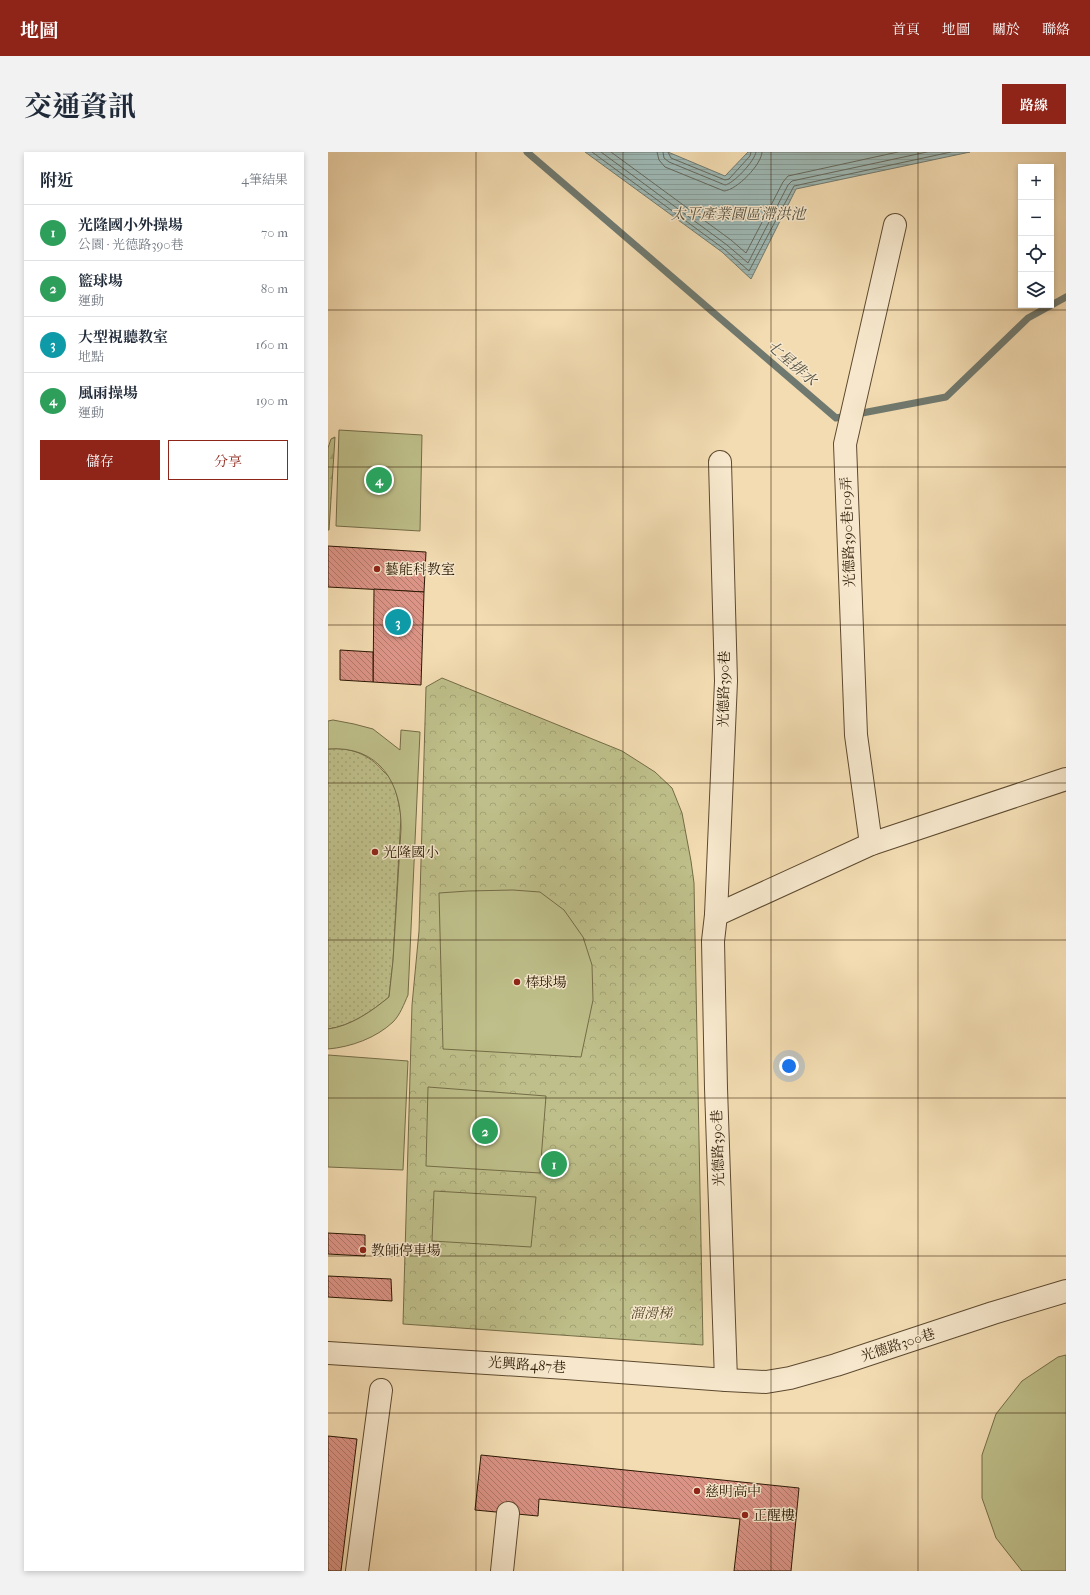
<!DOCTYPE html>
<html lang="zh-TW">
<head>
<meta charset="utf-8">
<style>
	:root { --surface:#fff; --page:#f2f2f3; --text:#1f2937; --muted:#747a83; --line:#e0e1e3; --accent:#8f2418 }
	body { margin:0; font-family:"IM FELL French Canon","Noto Serif TC",serif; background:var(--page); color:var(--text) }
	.controls { position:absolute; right:12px; top:12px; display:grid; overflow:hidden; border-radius:0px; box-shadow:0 2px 6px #0003 }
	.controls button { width:36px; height:36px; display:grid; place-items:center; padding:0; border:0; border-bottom:1px solid var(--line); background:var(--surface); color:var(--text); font:20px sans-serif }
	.you { position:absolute; left:461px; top:914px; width:14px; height:14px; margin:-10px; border:3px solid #fff; border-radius:50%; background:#1a73e8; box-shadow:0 0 0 6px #1a73e833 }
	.badge { display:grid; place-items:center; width:26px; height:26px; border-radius:50%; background:var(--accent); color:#fff; font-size:13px; font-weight:700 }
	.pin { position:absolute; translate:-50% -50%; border:2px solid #fff; box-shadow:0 1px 4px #0006 }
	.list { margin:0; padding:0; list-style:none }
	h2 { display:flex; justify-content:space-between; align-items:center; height:52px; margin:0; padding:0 16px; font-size:17px }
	h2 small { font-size:13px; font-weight:400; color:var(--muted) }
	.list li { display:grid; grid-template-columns:26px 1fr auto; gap:12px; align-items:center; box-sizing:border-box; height:56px; padding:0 16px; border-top:1px solid var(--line) }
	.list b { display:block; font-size:15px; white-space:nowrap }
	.list p { margin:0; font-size:13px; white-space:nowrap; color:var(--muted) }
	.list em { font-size:13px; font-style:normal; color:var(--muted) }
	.actions { display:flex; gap:8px; padding:12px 16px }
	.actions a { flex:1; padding:9px 0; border:1px solid var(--accent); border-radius:0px; text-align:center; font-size:14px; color:var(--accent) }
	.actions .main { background:var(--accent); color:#fff }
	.icon { flex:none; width:22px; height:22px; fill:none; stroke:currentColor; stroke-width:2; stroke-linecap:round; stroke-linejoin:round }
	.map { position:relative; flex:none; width:738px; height:1419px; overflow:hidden; border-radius:0px }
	header { display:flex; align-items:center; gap:24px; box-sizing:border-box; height:56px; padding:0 20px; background:var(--accent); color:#fff }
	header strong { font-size:19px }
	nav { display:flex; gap:22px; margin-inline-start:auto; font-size:14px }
	.intro { display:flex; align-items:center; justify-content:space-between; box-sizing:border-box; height:96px; padding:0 24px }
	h1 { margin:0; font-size:28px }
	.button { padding:10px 18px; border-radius:0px; background:var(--accent); color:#fff; font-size:14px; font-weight:700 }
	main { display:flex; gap:24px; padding:0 24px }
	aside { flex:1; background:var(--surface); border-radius:0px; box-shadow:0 2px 6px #0003 }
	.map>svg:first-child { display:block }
</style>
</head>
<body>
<header>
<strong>地圖</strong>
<nav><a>首頁</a><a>地圖</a><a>關於</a><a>聯絡</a></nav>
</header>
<div class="intro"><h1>交通資訊</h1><a class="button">路線</a></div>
<main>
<aside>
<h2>附近<small>4筆結果</small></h2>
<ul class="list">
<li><span class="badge" style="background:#2e9e5b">1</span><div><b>光隆國小外操場</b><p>公園 · 光德路390巷</p></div><em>70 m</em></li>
<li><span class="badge" style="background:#2e9e5b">2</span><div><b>籃球場</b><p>運動</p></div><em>80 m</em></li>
<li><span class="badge" style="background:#0f9aa8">3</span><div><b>大型視聽教室</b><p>地點</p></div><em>160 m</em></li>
<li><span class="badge" style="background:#2e9e5b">4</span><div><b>風雨操場</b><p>運動</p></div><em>190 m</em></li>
</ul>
<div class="actions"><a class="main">儲存</a><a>分享</a></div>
</aside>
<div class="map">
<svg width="738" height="1419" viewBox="0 0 738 1419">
	<defs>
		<pattern id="grass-dots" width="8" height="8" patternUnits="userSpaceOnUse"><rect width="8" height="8" fill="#bebf8a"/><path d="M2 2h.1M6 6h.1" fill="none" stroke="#a3a475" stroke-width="1.8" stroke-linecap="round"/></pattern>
		<pattern id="forest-firs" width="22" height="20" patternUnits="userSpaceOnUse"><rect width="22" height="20" fill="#bebf8a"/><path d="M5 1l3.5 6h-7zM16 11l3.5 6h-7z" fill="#a3a475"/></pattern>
		<pattern id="park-crowns" width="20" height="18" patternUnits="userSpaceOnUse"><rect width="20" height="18" fill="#bebf8a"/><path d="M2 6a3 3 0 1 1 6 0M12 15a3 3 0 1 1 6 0" fill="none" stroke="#a3a475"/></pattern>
		<pattern id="water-rules" width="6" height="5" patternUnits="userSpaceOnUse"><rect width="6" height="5" fill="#9eb9b6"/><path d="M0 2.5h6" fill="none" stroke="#889e9b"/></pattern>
		<pattern id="building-back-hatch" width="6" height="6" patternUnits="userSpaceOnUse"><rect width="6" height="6" fill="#db9486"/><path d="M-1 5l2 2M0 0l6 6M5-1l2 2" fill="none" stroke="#b2786b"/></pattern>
	</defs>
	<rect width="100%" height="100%" fill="#f3dcb2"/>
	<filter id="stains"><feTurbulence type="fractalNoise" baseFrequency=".005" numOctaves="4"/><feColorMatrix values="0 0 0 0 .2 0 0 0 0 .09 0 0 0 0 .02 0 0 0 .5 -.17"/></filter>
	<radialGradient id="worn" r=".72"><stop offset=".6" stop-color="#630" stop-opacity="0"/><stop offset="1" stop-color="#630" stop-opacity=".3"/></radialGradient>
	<path fill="url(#grass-dots)" stroke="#746c47" d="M 0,597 C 22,595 41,602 55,619 C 58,622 63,626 65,631 C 69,641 71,652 73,664 L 65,809 L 61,845 C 44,859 23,874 0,877 Z"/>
	<polygon fill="url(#forest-firs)" stroke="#746c47" points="7,285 1,378 0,378 0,296 3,287"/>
	<polygon fill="url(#park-crowns)" stroke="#746c47" points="114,526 294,599 327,620 344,636 354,661 363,709 366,731 375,1193 75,1172 84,853 91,779 98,535"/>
	<g fill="#bebf8a" stroke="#746c47">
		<polygon points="11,278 94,283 92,379 8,374"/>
		<path d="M 5,568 L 26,572 L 45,577 L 72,598 L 73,578 L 92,580 L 80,843 C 76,852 72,863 65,870 C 48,886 23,895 0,897 L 0,877 C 23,874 44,859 61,845 L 65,809 L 73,677 C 74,631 51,593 0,597 L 0,569 Z"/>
		<polygon points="185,738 212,740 236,758 255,785 264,813 265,848 253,905 115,897 111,741 140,739"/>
		<polygon points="0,903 80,909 75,1018 0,1015"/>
		<polygon points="100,935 218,944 212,1021 98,1014"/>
		<polygon points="106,1039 208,1045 203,1095 104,1089"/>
		<polygon points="738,1203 738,1419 694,1419 668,1386 654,1346 654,1303 668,1262 694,1229 730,1205"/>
	</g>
	<polygon fill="url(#water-rules)" stroke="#70796f" points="257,0 340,0 397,24 420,0 642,0 468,37 423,127 394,100"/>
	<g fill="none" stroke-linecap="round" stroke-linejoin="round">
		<g stroke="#64695d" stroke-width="1">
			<polyline points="264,0 396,97 421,119 466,34 623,0"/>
			<polyline points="273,0 399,93 420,111 460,33 464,29 599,0"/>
			<polyline points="283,0 403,88 418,101 455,30 460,24 570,0"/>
			<path d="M 329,0 L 331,8 L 337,15 L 396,39 C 409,38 434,12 434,0"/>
			<path d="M 335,0 L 336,6 L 341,10 L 397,33 C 405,32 427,9 428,0"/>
			<polyline points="340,0 343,6 397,28 401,27 422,4 423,0"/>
		</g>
		<polyline stroke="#70796f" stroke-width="7" points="199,0 508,266 618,245 700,166 738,145"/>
	</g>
	<g fill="url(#building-back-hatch)" stroke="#2b1904">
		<polygon points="0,394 98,400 96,440 0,435"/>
		<polygon points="46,437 96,440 93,533 45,530"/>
		<polygon points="12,498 45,500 45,530 12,528"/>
		<polygon points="0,1081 37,1083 37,1104 0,1102"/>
		<polygon points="0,1124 63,1127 64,1149 0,1145"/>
		<polygon points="0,1284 29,1287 13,1419 0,1419"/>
		<polygon points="153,1303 471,1336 463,1419 406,1419 412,1367 211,1347 210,1364 147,1358"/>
	</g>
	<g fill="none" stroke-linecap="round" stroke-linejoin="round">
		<defs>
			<g id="minor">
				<polyline points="392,310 398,529 388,763 385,789 388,936 398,1228"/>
				<polyline points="543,692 528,583 517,292 567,73"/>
				<polyline points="388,763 543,692 738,627"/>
				<polyline points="0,1201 238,1216 398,1228 438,1230 462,1226 508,1213 665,1161 738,1139"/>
				<polyline points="29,1419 53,1238"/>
				<polyline points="174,1419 180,1361"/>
			</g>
		</defs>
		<use href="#minor" stroke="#5d4a30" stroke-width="24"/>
		<use href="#minor" stroke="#f7e8cd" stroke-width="22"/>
	</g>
	<path fill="none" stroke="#2b1904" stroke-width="1" stroke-opacity="0.55" d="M 148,0 L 148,1419M 295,0 L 295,1419M 443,0 L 443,1419M 590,0 L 590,1419M 0,158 L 738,158M 0,315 L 738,315M 0,473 L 738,473M 0,631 L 738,631M 0,788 L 738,788M 0,946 L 738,946M 0,1104 L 738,1104M 0,1261 L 738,1261"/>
	<g fill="#8f2418" stroke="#f7e8cd" stroke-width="1.5">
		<circle cx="49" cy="417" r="4"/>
		<circle cx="47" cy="700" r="4"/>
		<circle cx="189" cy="830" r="4"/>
		<circle cx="35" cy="1098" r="4"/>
		<circle cx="369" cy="1339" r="4"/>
		<circle cx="417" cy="1363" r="4"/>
	</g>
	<g text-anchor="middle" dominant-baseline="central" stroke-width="3" stroke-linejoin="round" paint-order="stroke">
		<g font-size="14" fill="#2b1904" stroke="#f7e8cd">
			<text transform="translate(520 380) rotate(-92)">光德路390巷109弄</text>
			<text transform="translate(396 537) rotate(-89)">光德路390巷</text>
			<text transform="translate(390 996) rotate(-92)">光德路390巷</text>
			<text transform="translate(570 1193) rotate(-18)">光德路300巷</text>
			<text transform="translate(199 1213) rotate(4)">光興路487巷</text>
		</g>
		<g font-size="14" fill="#2b1904" stroke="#f7e8cd" text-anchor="start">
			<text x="57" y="417">藝能科教室</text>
			<text x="55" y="700">光隆國小</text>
			<text x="197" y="830">棒球場</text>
			<text x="43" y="1098">教師停車場</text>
			<text x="377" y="1339">慈明高中</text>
			<text x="425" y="1363">正醒樓</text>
		</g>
		<g font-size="14" font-style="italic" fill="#574b2c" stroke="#f7e8cd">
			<text x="323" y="1161">溜滑梯</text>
		</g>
		<g font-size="15" font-style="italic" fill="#535142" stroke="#f7e8cd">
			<text x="410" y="62">太平產業園區滯洪池</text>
			<text transform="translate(464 211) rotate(41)">七星排水</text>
		</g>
	</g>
	<rect width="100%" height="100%" filter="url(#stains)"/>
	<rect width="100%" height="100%" fill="url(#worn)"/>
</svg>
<div class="controls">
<button>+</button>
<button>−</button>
<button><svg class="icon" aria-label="locate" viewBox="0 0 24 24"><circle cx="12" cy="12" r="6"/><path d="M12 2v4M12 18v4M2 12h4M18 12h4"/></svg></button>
<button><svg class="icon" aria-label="layers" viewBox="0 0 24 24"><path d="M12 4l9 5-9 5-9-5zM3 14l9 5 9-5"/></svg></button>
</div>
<div class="you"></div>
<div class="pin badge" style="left:226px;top:1012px;background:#2e9e5b">1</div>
<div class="pin badge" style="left:157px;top:979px;background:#2e9e5b">2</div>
<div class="pin badge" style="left:70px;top:470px;background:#0f9aa8">3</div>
<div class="pin badge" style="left:51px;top:328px;background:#2e9e5b">4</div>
</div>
</main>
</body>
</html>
